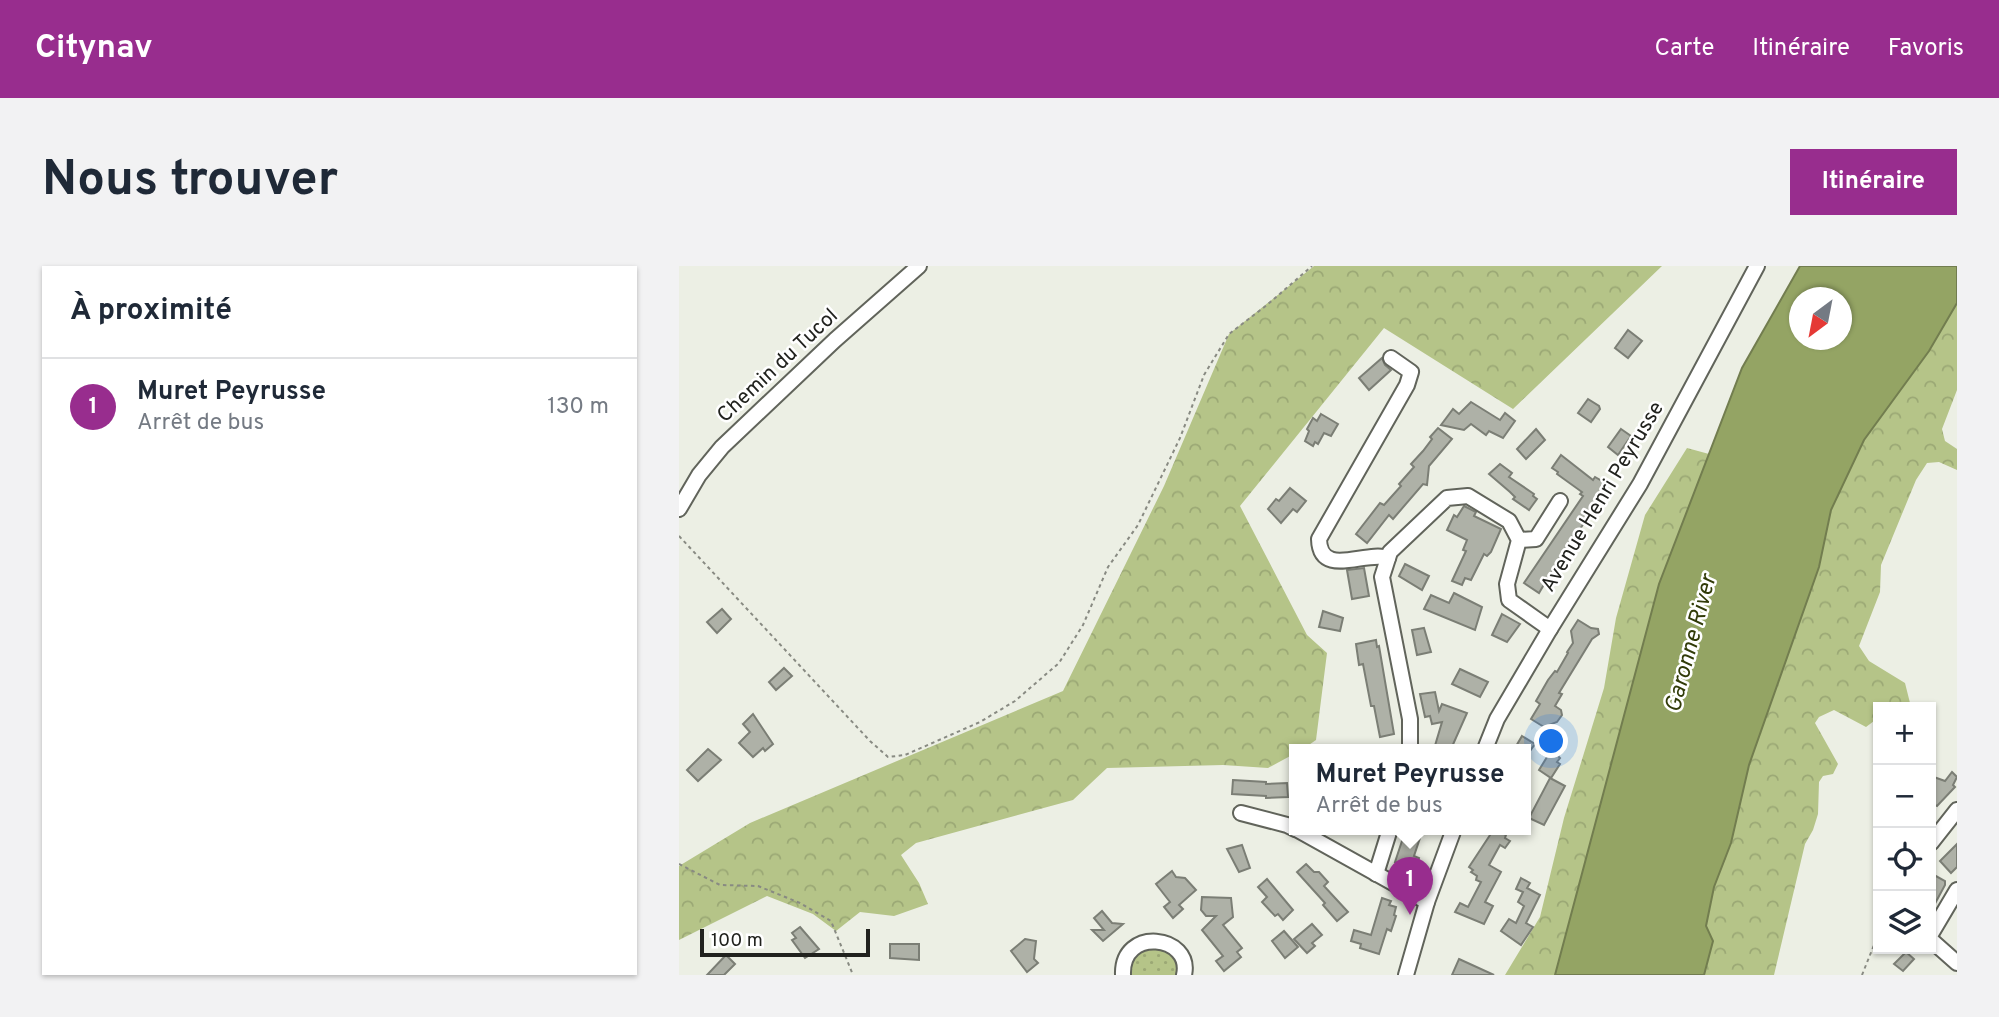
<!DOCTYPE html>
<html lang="fr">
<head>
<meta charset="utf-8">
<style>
	:root { --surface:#fff; --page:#f2f2f3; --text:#1f2937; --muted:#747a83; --line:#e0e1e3; --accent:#982d8e }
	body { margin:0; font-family:Overpass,sans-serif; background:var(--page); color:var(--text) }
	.controls { position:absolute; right:21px; bottom:21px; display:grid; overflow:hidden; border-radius:0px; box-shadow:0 2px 5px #0004 }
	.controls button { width:63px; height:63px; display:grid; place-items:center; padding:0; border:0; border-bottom:2px solid var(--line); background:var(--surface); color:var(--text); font:35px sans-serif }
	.compass { position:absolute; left:1110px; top:21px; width:63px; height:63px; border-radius:50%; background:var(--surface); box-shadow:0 2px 5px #0004; rotate:212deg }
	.scale { position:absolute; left:21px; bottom:18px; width:170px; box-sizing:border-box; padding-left:7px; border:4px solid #21221e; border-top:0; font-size:19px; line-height:24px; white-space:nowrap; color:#21221e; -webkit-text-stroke:5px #fff; paint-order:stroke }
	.you { position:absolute; left:873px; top:476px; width:24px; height:24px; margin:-18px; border:5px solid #fff; border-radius:50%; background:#1a73e8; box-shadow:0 0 0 10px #1a73e833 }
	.badge { display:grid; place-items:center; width:46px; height:46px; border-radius:50%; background:var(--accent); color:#fff; font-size:23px; font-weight:700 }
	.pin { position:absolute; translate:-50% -58px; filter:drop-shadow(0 2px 4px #0008) }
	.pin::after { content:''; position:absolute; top:37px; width:24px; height:21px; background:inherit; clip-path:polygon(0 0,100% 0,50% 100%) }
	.popup { position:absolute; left:610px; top:478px; width:242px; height:91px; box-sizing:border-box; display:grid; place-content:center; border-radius:0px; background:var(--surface); filter:drop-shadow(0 2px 5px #0005); font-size:23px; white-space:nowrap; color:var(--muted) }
	.popup b { font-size:26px; color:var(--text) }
	.popup::after { content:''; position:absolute; left:50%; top:100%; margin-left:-14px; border:14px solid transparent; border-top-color:var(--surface) }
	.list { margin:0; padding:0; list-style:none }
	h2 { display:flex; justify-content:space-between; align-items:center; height:91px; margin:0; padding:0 28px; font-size:30px }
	h2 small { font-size:23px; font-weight:400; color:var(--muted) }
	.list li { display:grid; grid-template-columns:46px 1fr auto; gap:21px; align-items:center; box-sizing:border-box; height:98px; padding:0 28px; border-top:2px solid var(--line) }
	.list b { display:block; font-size:26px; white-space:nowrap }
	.list p { margin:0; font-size:23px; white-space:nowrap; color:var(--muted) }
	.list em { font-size:23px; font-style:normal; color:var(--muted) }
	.icon { flex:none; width:38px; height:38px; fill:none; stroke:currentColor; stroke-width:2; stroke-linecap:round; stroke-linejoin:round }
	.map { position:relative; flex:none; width:1278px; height:709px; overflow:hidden; border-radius:0px }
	header { display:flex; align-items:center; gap:42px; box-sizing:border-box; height:98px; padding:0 35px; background:var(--accent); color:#fff }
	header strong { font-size:33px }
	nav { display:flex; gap:38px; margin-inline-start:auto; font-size:24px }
	.intro { display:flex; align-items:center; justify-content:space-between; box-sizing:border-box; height:168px; padding:0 42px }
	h1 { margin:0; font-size:49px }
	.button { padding:18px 32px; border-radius:0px; background:var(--accent); color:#fff; font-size:24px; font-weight:700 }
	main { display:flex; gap:42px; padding:0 42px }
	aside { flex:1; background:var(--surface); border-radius:0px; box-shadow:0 2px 5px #0004 }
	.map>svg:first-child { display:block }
</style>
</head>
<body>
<header>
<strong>Citynav</strong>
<nav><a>Carte</a><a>Itinéraire</a><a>Favoris</a></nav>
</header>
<div class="intro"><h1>Nous trouver</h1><a class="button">Itinéraire</a></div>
<main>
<aside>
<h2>À proximité<small></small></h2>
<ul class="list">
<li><span class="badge">1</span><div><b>Muret Peyrusse</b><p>Arrêt de bus</p></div><em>130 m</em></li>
</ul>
</aside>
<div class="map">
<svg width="1278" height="709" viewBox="0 0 1278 709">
	<defs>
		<pattern id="grass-dots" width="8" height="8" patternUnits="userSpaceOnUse" patternTransform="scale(1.75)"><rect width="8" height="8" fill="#b5c488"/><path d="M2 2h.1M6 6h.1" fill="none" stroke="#9ba875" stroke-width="1.8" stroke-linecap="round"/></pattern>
		<pattern id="forest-crowns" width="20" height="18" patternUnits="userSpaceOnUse" patternTransform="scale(1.75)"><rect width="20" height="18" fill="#b5c488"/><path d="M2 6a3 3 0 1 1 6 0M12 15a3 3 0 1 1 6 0" fill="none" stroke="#9ba875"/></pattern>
	</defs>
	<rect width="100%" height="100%" fill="#ecefe4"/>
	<polygon fill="url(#grass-dots)" points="463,679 495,685 501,709 451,709 452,692"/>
	<g fill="url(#forest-crowns)">
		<polygon points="635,0 983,0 834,143 705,62 561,240 628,369 648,387 637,474 624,483 616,483 615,488 589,502 544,499 428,502 394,534 237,577 222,589 240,617 249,638 215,650 181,646 157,665 134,648 88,630 0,674 0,600 71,557 384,425 485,220 550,68"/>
		<polygon points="1278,37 1278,124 1263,163 1266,175 1278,183 1278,204 1260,196 1248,197 1237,214 1202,299 1201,326 1180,380 1190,395 1226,417 1231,437 1225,441 1199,441 1199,452 1187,461 1155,444 1140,451 1136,457 1159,498 1154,508 1144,510 1140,516 1139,548 1134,564 1126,578 1095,709 1025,709 1034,675 1027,660 1035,621 1052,577 1070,499 1140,301 1152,244 1185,174 1250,85"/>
		<polygon points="1008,182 1030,188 980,318 876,709 826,709 861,651 885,552 925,422 937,352 966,249"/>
	</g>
	<path fill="#94a464" stroke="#727d4f" stroke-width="2" fill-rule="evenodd" d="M 1121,0 L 1278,0 L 1278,37 L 1250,85 L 1185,174 L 1152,244 L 1140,301 L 1070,499 L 1052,577 L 1035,621 L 1027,660 L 1034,675 L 1025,709 L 876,709 L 980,318 L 1063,102 ZM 1120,32 L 1162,32 L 1162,74 L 1120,74 Z"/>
	<g fill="#aeb1a7" stroke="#7b7e75" stroke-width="2">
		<polygon points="949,64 963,75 949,92 936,82"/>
		<polygon points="703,92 706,99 712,104 690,124 680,112"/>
		<polygon points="909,133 920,140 921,143 912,156 899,147"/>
		<polygon points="792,136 821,154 826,147 836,155 824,172 810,165 807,169 792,158 785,164 762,159 774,143 780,148"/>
		<polygon points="642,148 659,158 652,170 645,167 639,178 636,176 634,180 626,175 630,165 628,163 634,152 638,155"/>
		<polygon points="759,162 773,173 750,200 748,219 744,218 714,253 710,249 688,277 677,268 701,237 705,239 722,220 720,218 735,201 732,198 744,185 753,173 751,171"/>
		<polygon points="857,163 866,174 847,193 838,183"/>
		<polygon points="942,163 952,170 939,189 929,181"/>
		<polygon points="882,189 914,214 916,211 928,218 915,242 895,272 893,271 860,327 845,317 904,230 901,228 903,226 878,208 879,206 873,202"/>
		<polygon points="821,198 833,207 830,211 855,228 854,230 858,233 850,244 834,233 836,231 831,226 810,208"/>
		<polygon points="611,222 627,235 618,246 614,243 602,257 589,243 597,233 600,235"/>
		<polygon points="785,240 797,246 795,250 822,263 812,286 808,290 805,288 792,314 786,312 783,319 773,315 787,285 784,284 788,274 768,264 775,249 778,251"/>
		<polygon points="726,298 750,310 743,324 720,310"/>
		<polygon points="685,302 690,330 673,333 668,304"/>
		<polygon points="775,327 803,341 796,364 745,343 752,329 770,337"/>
		<polygon points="43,343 52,353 38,367 28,356"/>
		<polygon points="644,345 664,352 661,365 640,361"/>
		<polygon points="823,348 841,358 828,376 813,369"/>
		<polygon points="899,354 912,362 919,363 920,368 913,373 880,427 883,428 876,440 882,444 883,449 878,456 865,461 852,453 861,438 857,435 869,414 876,405 878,406 889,387 888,386 894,377 892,365"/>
		<polygon points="745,362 752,386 738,389 733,364"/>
		<polygon points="697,374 698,381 700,380 715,468 701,471 695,440 692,440 684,398 680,399 677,378"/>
		<polygon points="105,402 113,410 97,424 90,416"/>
		<polygon points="781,403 809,416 801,431 773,418"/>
		<polygon points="756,426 760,445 763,438 788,447 772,483 755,483 763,456 753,458 751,450 746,451 741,428"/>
		<polygon points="74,448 94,478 86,485 84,482 74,491 60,477 71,466 64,458"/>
		<polygon points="843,470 856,478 848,489 846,483 836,482"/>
		<polygon points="871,475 884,483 879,490 881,492 878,496 881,498 872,512 860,504 868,491 863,488"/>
		<polygon points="29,483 42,494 19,515 8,504"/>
		<polygon points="1273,506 1278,511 1274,519 1276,521 1258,540 1252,537 1252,510 1266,515"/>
		<polygon points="871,512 886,520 865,559 850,552"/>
		<polygon points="554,514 587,516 587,518 608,517 609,531 587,532 587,530 553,528"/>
		<polygon points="727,563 744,563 735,590 740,592 737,603 716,596"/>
		<polygon points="815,563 827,569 826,572 831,575 826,582 821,579 810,599 822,606 806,636 814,640 805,658 776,646 781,637 789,641 802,616 797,614 798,610 792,606 794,604 790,601"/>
		<polygon points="1278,578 1278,601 1272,607 1261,595"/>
		<polygon points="563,579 571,602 560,606 548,583"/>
		<polygon points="627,598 635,606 640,606 649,616 645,620 669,646 658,655 644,639 646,637 618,606"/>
		<polygon points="493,605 497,611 506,612 517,624 500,639 504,643 494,652 485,641 491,636 477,618"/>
		<polygon points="1255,609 1266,615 1266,619 1252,645 1252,615"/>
		<polygon points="842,612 851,617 848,622 861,629 847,657 854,661 842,679 822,665 830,653 837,657 845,640 839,636 844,626 837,623"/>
		<polygon points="588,613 614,644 604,654 599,648 596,650 583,636 588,631 579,621"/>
		<polygon points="523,631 552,632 554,651 544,659 563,682 558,686 562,691 545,705 537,695 544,690 523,664 537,650 527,650 522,644"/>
		<polygon points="703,632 712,635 710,639 717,641 715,649 717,650 712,665 708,663 700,688 681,682 682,678 672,675 675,664 692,669"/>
		<polygon points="423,645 433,657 444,658 424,675 413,664 425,664 415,652"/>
		<polygon points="633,658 643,669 633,677 636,680 628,687 615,673"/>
		<polygon points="121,661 140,683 126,692 113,674 117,672 113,667"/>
		<polygon points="605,665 619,681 606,692 593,675"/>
		<polygon points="346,673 357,675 355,693 359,697 348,706 332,685"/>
		<polygon points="211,678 240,678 240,694 211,692"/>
		<polygon points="1227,686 1235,693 1224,705 1215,698"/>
		<polygon points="47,689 56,698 45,709 28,709"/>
		<polygon points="780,693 815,709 773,709"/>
	</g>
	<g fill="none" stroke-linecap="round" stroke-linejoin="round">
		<defs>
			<g id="minor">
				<polyline points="0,243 20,209 43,181 156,74 240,0"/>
				<polyline points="840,274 857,273 881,235"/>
				<path d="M 709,292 C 687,284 641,313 640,273 L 728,119 L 732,106 L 712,92"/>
				<polyline points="731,483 731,453 703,311 711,286 768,232 789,230 830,255 840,274 828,318 830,334 871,363"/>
				<polyline points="806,483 818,453 871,363 961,218 1078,0"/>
				<polyline points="562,547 608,559 616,563"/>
				<polyline points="617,563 748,636"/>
				<polyline points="1252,577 1278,544"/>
				<polyline points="697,608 711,563"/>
				<polyline points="1252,668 1278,624"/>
				<polyline points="1252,674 1278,697"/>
				<path d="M 444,709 C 442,660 514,669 505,709"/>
				<polyline points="727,709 748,636 775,563"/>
			</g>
		</defs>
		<use href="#minor" stroke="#61645b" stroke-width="18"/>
		<g stroke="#888a82" stroke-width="2" stroke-dasharray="3.5 3.5" stroke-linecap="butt">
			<polyline points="0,270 191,475 209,491 226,489 301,456 336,435 380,397 404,359 429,301 459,259 501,172 525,109 550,68 588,39 633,0"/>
			<polyline points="0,598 41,619 79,620 121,637 152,655 174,709"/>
			<polyline points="1183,709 1199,669"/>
		</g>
		<use href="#minor" stroke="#fff" stroke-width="14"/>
	</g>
	<g text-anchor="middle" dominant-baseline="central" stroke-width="5" stroke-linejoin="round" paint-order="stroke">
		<g font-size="21" fill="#21221e" stroke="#fff">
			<text transform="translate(99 100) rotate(-43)">Chemin du Tucol</text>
			<text transform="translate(924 231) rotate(-59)">Avenue Henri Peyrusse</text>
		</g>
		<g font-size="23" font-style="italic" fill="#313b08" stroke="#fff">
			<text transform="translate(1013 378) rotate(-75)">Garonne River</text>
		</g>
	</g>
</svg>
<div class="controls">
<button>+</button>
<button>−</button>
<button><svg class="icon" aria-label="locate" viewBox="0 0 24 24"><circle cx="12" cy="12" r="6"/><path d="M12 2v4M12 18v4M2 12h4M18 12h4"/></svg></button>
<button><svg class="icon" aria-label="layers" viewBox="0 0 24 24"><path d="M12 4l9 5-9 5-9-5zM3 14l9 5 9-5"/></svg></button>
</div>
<svg class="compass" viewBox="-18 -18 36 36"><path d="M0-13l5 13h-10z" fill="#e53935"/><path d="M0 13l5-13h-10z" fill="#747a83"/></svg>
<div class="scale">100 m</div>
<div class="you"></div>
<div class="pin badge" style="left:731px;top:649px">1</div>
<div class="popup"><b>Muret Peyrusse</b>Arrêt de bus</div>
</div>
</main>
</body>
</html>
